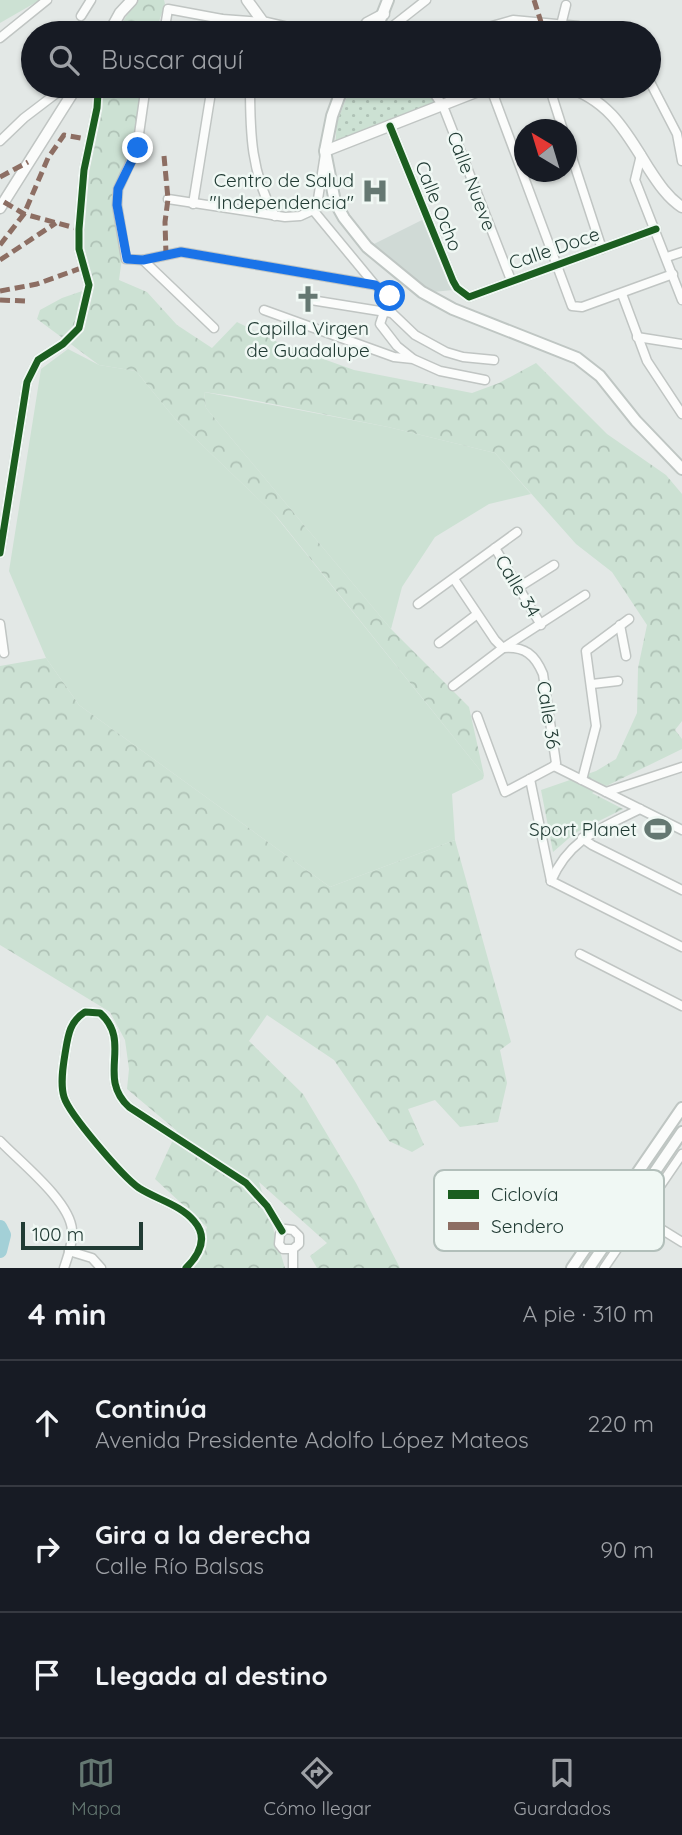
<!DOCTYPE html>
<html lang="es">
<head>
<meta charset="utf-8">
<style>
	:root { --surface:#171b24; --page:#20242c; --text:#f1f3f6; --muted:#9ea1a6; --line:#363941; --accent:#657872 }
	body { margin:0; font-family:Quicksand,sans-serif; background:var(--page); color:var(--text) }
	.compass { position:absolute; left:514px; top:119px; width:63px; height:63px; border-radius:50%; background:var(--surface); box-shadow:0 2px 5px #0004; rotate:322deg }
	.scale { position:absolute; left:21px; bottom:18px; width:122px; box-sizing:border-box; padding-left:7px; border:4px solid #213b34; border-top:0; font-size:19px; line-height:24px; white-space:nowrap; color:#213b34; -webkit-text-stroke:5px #f0f8f4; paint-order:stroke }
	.stop { position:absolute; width:21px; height:21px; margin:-16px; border:5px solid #1a73e8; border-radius:50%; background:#fff }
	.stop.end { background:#1a73e8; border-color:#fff; box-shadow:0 2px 7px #0008 }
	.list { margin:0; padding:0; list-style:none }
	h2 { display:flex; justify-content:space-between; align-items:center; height:91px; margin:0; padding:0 28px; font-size:30px }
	h2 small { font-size:23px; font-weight:400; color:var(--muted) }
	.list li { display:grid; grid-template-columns:46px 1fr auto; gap:21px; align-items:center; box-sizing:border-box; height:126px; padding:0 28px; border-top:2px solid var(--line) }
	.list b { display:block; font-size:26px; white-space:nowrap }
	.list p { margin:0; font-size:23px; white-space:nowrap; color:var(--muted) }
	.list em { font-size:23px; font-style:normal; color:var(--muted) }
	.icon { flex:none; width:38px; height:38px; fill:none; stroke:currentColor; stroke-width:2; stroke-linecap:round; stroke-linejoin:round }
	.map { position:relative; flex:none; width:682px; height:1268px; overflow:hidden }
	.search { position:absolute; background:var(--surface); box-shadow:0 2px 5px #0004; left:21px; right:21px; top:21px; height:77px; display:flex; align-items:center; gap:18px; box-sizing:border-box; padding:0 24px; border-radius:38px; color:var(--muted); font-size:26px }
	.sheet { height:469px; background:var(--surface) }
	nav { display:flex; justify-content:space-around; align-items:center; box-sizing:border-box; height:98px; border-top:2px solid var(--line); background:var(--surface); font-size:19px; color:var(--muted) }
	nav a { display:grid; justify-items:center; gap:4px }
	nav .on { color:var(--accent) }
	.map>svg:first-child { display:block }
</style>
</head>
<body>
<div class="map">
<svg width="682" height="1268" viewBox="0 0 682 1268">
	<defs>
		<pattern id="forest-crowns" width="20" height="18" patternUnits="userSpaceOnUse" patternTransform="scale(1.75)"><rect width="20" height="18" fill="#cce1d3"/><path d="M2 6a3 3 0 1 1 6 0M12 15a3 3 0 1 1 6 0" fill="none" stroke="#afc2b6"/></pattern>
		<pattern id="park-dots" width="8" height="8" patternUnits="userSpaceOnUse" patternTransform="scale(1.75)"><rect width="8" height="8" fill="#cce1d3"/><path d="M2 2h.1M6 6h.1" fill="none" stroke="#afc2b6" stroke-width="1.8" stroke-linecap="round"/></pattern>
	</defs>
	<rect width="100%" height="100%" fill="#e3e8e6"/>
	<polygon fill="#d0dad6" points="424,219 453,290 433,292 406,274 372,245"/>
	<g fill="#cce1d3">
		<polygon points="0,0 40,0 0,23"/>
		<polygon points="68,349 99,365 136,371 176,420 274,514 484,775 483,779 452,794 455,840 330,887 79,705 46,658 9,571 41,369"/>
		<polygon points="204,392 388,427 495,453 531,494 489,504 435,537 402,587 391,629 206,408"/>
	</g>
	<g fill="url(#forest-crowns)">
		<polygon points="138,0 164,0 165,4 155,33 118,33 125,18"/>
		<polygon points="102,86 142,86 134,143 112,190 122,258 119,280 147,292 177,325 212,348 237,322 279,343 354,370 472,393 499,383 536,363 607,434 666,475 682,494 682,721 675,730 682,739 682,749 592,793 623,809 575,833 553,852 541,790 596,771 616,759 637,713 638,668 647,625 612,572 576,544 495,453 388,427 232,396 204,392 206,408 391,629 469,707 484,775 277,517 176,420 136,371 99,365 37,319 40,310 62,298 91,288 84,257 83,209"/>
		<polygon points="46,658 79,705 330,887 455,840 511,1042 500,1050 507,1083 498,1122 460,1127 435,1100 408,1109 424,1145 412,1152 389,1141 334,1060 267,1015 249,1041 303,1094 356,1183 400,1268 317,1268 310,1256 327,1243 259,1182 285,1268 194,1268 207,1227 155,1179 177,1131 127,1089 129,1069 125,1040 110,1012 0,945 0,666"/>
	</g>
	<polygon fill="url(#park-dots)" points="351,86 425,86 438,105 335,148 337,122"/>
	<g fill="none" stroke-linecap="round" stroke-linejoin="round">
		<polyline stroke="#a3d0d7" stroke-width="14" points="0,1227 4,1235 0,1251"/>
		<defs>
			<g id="minor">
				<polyline points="81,16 91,0"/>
				<polyline points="164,33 168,9 222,19 263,22 260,33"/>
				<polyline points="220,33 222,19"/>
				<polyline points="384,33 426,0"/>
				<polyline points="467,33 513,20 578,26 588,33"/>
				<polyline points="559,33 566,5"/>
				<polyline points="0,38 47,0"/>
				<polyline points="649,80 677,134 682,161"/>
				<polyline points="148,86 145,92 137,148 118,189 117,205 126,259 143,260 181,252 375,285 389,296 389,306 392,313"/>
				<polyline points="176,86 211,92"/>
				<path d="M 250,86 C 250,133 251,174 275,216"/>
				<polyline points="429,86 443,106 511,280"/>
				<polyline points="490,86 572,306 582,307 673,274"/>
				<polyline points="549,86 563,130"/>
				<polyline points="390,126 453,281 457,288 469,297 656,229"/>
				<polyline points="566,139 602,249"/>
				<polyline points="0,141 24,118 66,86"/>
				<polyline points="325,154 318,199 313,210 375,285"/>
				<polyline points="641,155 635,180 682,300"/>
				<polyline points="168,199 285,217 300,216 313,210"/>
				<polyline points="193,204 212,86"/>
				<polyline points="667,257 682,252"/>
				<polyline points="143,260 214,328"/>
				<polyline points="622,294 647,361 682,414"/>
				<polyline points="311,300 392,313 415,335 446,352 463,357 494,360"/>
				<polyline points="264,310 394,357 413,359 440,371 485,380"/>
				<polyline points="384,312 380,324 397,346 412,358"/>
				<polyline points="637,337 682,344"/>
				<polyline points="495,548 541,625"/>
				<polyline points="0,553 27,382 38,360 63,344 79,328 89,285 79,249 79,229 84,170 97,108 98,92 95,86"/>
				<path d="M 454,579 L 495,640 L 503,648 C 525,646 535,655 543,674 L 556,763 L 554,766"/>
				<polyline points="519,587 554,565"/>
				<polyline points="418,604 517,532"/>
				<polyline points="0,624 4,653"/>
				<polyline points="620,625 626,656"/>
				<polyline points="439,643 476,615"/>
				<polyline points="592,684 618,681"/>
				<polyline points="453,686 503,648 585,595"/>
				<polyline points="477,716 505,792 554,766"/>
				<polyline points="554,766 682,830"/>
				<polyline points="530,779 551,881"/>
				<polyline points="582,780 596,726 586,651 629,619"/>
				<polyline points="606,792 682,767"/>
				<polyline points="582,838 592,845 682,890"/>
				<polyline points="551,881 682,947"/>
				<path d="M 551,881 C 570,838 600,829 640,809"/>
				<polyline points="580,954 682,1006"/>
				<path d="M 0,1141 C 20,1162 70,1201 72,1230 C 73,1243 68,1256 64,1268"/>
				<polyline points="640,1216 682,1242"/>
				<polyline points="293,1249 283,1249 279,1244 280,1234 285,1229 293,1230 299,1236 299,1244 293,1249 293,1268"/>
				<polyline points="69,1251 92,1258 101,1268"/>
				<path d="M 186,1268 C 199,1255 209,1238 194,1221 C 181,1205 156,1199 139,1188 C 123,1177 69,1114 64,1097 C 60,1084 63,1066 65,1054 C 68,1036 69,1022 85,1012 L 100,1013 C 133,1042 96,1077 129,1107 L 246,1183 L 267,1206 L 282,1231"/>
				<polyline points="604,1268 682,1154"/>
			</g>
			<g id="tertiary">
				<polyline points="247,0 263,22 310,33"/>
				<polyline points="109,33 120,13 132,0"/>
				<polyline points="359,33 367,23 384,14"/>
				<path d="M 564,86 C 609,99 626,132 649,169 C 658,183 668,198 682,207"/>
				<polyline points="325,151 491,86"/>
				<polyline points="0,208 77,86"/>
			</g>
			<g id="secondary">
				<polyline points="375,33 388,0"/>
				<polyline points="343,86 332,116 325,151 335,202 344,218 367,247 422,292 453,309 577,358 600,376 636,421 682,469"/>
				<polyline points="572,1268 682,1108"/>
				<polyline points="589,1268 682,1132"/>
			</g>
		</defs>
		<use href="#minor" stroke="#c0c5c3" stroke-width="11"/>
		<use href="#tertiary" stroke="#c0c5c3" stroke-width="13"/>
		<use href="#secondary" stroke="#bfc6c3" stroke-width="14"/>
		<use href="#minor" stroke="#fbfcfb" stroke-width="8"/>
		<use href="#tertiary" stroke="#fbfcfb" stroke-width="10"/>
		<use href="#secondary" stroke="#fbfcfb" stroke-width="10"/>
		<g stroke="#8d6e63" stroke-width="5" stroke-dasharray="10 5" stroke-linecap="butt">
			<polyline points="534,0 541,22"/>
			<polyline points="164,156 168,199 165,222 166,255"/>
			<polyline points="0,177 28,162"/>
			<polyline points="4,202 24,214 79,229"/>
			<polyline points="0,245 24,214 48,158 64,135 91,140"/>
			<polyline points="0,260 56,223"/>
			<polyline points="0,291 37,284 84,267"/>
			<polyline points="0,300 25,301"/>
		</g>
		<defs>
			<g id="cycleway">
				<polyline points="390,126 453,281 457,288 469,297 656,229"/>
				<polyline points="0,553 27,382 38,360 63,344 79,328 89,285 79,249 79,229 84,170 97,108 98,92 95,86"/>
				<path d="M 186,1268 C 199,1255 209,1238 194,1221 C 181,1205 156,1199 139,1188 C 123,1177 69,1114 64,1097 C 60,1084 63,1066 65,1054 C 68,1036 69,1022 85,1012 L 100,1013 C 133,1042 96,1077 129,1107 L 246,1183 L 267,1206 L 282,1231"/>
			</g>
		</defs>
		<use href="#cycleway" stroke="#f0f8f4" stroke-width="11"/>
		<use href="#cycleway" stroke="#1b5e20" stroke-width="7"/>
	</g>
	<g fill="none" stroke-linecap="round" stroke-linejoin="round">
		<polyline stroke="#1a73e8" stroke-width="9" points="138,148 118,189 117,205 127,259 143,260 181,252 375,285 390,296"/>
	</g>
	<defs>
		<symbol id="hospital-bare" viewBox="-9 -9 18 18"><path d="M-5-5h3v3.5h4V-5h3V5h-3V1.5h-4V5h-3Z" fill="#657872" stroke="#f0f8f4" stroke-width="2.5" paint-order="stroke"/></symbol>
		<symbol id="church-bare" viewBox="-9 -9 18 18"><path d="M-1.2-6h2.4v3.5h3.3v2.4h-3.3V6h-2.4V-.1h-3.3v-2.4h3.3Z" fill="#657872" stroke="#f0f8f4" stroke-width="2.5" paint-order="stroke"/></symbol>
		<symbol id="stadium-bare" viewBox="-9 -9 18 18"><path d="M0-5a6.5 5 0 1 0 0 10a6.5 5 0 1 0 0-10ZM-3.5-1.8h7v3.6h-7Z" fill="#657872" stroke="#f0f8f4" stroke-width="2.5" paint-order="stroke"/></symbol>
	</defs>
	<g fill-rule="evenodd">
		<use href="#hospital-bare" x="356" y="172" width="38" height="38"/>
		<use href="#church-bare" x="289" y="280" width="38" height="38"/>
		<use href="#stadium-bare" x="639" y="810" width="38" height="38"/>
	</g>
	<g text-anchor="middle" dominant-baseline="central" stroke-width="5" stroke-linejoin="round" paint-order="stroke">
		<g font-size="19" fill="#213b34" stroke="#f0f8f4" text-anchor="end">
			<text x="354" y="180">Centro de Salud<tspan x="354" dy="22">"Independencia"</tspan></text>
			<text x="308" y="328" text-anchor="middle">Capilla Virgen<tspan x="308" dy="22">de Guadalupe</tspan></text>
			<text x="637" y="829">Sport Planet</text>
		</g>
		<g font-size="19" fill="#213b34" stroke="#f0f8f4">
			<text transform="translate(472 181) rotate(69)">Calle Nueve</text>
			<text transform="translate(439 206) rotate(68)">Calle Ocho</text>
			<text transform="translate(554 248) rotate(-19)">Calle Doce</text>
			<text transform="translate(518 586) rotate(59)">Calle 34</text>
			<text transform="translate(549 715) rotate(81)">Calle 36</text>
		</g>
	</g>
	<rect x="434" y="1170" width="230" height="81" rx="10" fill="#f0f8f4" stroke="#b2bfba" stroke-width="2"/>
	<rect x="448" y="1190" width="31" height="9" fill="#1b5e20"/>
	<rect x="448" y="1222" width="31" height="8" fill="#8d6e63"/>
	<g font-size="19" fill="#213b34">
		<text x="491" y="1201">Ciclovía</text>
		<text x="491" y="1233">Sendero</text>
	</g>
</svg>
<svg class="compass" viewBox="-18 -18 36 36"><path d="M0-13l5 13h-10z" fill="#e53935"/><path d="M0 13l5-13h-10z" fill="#9ea1a6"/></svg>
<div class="scale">100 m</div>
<div class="stop" style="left:390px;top:296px"></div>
<div class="stop end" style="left:138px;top:148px"></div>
<div class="search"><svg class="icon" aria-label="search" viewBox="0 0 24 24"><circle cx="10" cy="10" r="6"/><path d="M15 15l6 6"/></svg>Buscar aquí</div>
</div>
<section class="sheet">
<h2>4 min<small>A pie · 310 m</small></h2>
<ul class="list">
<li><svg class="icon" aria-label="ahead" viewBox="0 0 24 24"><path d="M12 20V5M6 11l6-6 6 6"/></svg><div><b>Continúa</b><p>Avenida Presidente Adolfo López Mateos</p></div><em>220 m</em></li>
<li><svg class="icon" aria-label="right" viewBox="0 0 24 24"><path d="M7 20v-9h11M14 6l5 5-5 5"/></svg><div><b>Gira a la derecha</b><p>Calle Río Balsas</p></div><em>90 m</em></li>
<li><svg class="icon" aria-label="arrive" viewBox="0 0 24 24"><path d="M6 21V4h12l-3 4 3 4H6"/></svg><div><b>Llegada al destino</b></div></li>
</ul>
</section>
<nav>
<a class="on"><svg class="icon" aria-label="map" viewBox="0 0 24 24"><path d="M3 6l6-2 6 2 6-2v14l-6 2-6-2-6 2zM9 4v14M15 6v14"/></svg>Mapa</a>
<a><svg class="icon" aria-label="directions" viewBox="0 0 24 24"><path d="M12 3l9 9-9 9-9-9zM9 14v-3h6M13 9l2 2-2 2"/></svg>Cómo llegar</a>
<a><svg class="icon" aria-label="saved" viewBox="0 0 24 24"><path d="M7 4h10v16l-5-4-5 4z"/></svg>Guardados</a>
</nav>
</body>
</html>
